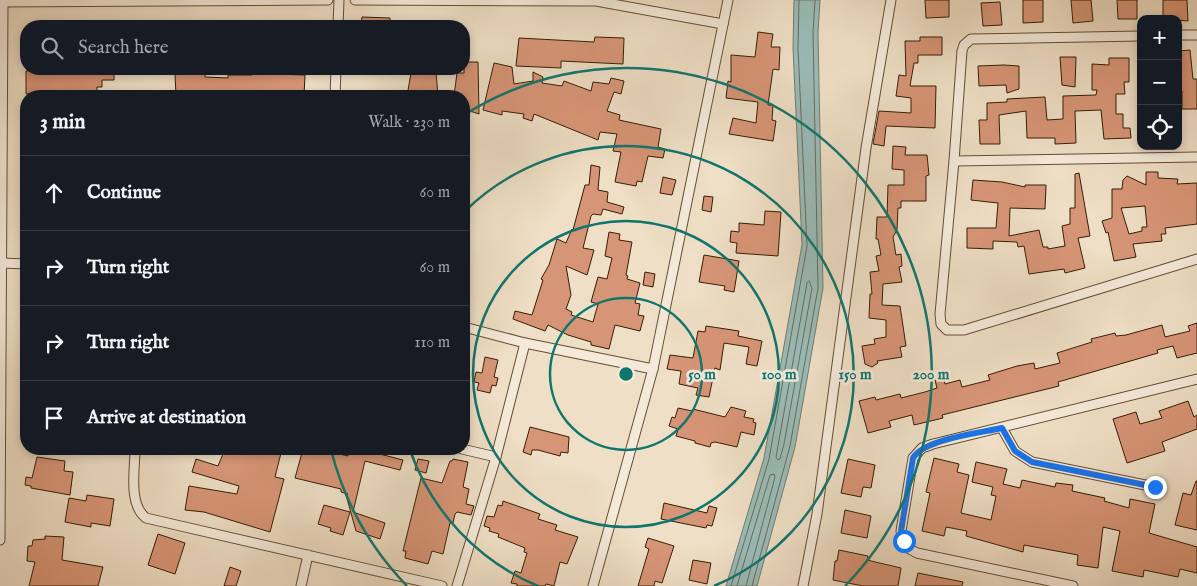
<!DOCTYPE html>
<html lang="en">
<head>
<meta charset="utf-8">
<style>
	:root { --surface:#171b24; --page:#242831; --text:#f1f3f6; --muted:#9ea1a6; --line:#363941 }
	body { margin:0; font-family:"IM FELL English",serif; background:var(--page); color:var(--text) }
	.controls { position:absolute; right:15px; top:15px; display:grid; overflow:hidden; border-radius:10px; box-shadow:0 2px 8px #0003 }
	.controls button { width:45px; height:45px; display:grid; place-items:center; padding:0; border:0; border-bottom:1px solid var(--line); background:var(--surface); color:var(--text); font:25px sans-serif }
	.stop { position:absolute; width:15px; height:15px; margin:-11px; border:4px solid #1a73e8; border-radius:50%; background:#fff }
	.stop.end { background:#1a73e8; border-color:#fff; box-shadow:0 1px 5px #0008 }
	.list { margin:0; padding:0; list-style:none }
	h2 { display:flex; justify-content:space-between; align-items:center; height:65px; margin:0; padding:0 20px; font-size:21px }
	h2 small { font-size:16px; font-weight:400; color:var(--muted) }
	.list li { display:grid; grid-template-columns:32px 1fr auto; gap:15px; align-items:center; box-sizing:border-box; height:75px; padding:0 20px; border-top:1px solid var(--line) }
	.list b { display:block; font-size:19px; white-space:nowrap }
	.list em { font-size:16px; font-style:normal; color:var(--muted) }
	.icon { flex:none; width:28px; height:28px; fill:none; stroke:currentColor; stroke-width:2; stroke-linecap:round; stroke-linejoin:round }
	.map { position:relative; flex:none; width:1197px; height:586px; overflow:hidden }
	.search { position:absolute; background:var(--surface); box-shadow:0 2px 8px #0003; left:20px; top:20px; width:450px; height:55px; display:flex; align-items:center; gap:12px; box-sizing:border-box; padding:0 18px; border-radius:20px; color:var(--muted); font-size:19px }
	.panel { position:absolute; background:var(--surface); box-shadow:0 2px 8px #0003; left:20px; top:90px; width:450px; height:365px; border-radius:20px }
	.map>svg:first-child { display:block }
</style>
</head>
<body>
<div class="map">
<svg width="1197" height="586" viewBox="0 0 1197 586">
	<rect width="100%" height="100%" fill="#efdfc6"/>
	<filter id="stains"><feTurbulence type="fractalNoise" baseFrequency=".004" numOctaves="4"/><feColorMatrix values="0 0 0 0 .2 0 0 0 0 .09 0 0 0 0 .02 0 0 0 .5 -.17"/></filter>
	<radialGradient id="worn" r=".72"><stop offset=".6" stop-color="#630" stop-opacity="0"/><stop offset="1" stop-color="#630" stop-opacity=".3"/></radialGradient>
	<polygon fill="#9abcb8" stroke="#727d6f" points="794,0 820,0 818,33 823,288 795,447 757,586 726,586 764,458 802,245 793,48"/>
	<g fill="none" stroke-linecap="round" stroke-linejoin="round">
		<g stroke="#686d5d" stroke-width="1">
			<polygon points="809,281 812,288 784,444 780,459 778,460 776,457 807,283"/>
			<polyline points="731,586 769,459 807,246 798,48 799,0"/>
			<polyline points="737,586 770,475 774,474 775,477 746,586"/>
			<polyline points="752,586 790,446 818,288 813,33 815,0"/>
		</g>
	</g>
	<g fill="#d79577" stroke="#351e02" fill-rule="evenodd">
		<polygon points="925,0 949,0 949,17 926,18"/>
		<polygon points="1023,0 1043,0 1043,22 1023,23"/>
		<polygon points="1071,0 1091,0 1093,21 1073,23"/>
		<polygon points="1117,0 1137,0 1137,19 1118,19"/>
		<polygon points="1163,0 1187,0 1188,21 1163,19"/>
		<polygon points="1000,2 1002,25 983,26 981,3"/>
		<polygon points="362,17 390,18 390,26 361,26"/>
		<polygon points="758,32 773,34 771,47 780,47 779,70 773,69 768,105 773,105 772,120 776,121 773,141 729,134 733,118 756,123 758,102 726,98 728,81 731,82 731,55 755,57"/>
		<polygon points="595,37 624,38 623,64 561,61 561,68 516,66 519,38 594,42"/>
		<polygon points="920,37 942,37 942,55 918,55 918,63 914,63 910,86 936,86 935,128 886,126 884,146 873,144 879,111 911,113 911,98 896,96 899,75 906,76 905,41 920,41"/>
		<polygon points="1190,50 1193,79 1197,79 1197,109 1182,109 1182,91 1178,91 1178,51"/>
		<polygon points="1060,57 1076,57 1075,87 1062,85"/>
		<polygon points="1109,58 1129,58 1129,82 1124,82 1125,94 1116,94 1116,114 1123,114 1123,128 1130,128 1131,138 1104,139 1101,110 1075,111 1076,143 1055,144 1055,138 1027,138 1026,111 999,115 1000,144 980,144 979,120 987,120 987,103 1007,102 1007,99 1045,97 1047,120 1063,119 1063,96 1096,95 1097,90 1092,90 1092,64 1109,65"/>
		<polygon points="464,62 478,62 479,114 464,109 464,96 454,96 457,73 464,73"/>
		<polygon points="494,63 512,67 514,84 533,81 533,72 543,77 542,83 562,86 564,81 591,91 593,82 609,84 611,78 624,81 621,94 614,92 607,111 620,115 619,120 661,129 658,147 665,149 663,158 648,156 642,182 637,181 636,186 615,182 621,152 613,151 617,134 600,132 598,140 534,114 532,121 523,118 524,114 502,111 502,115 483,110"/>
		<polygon points="1004,65 1019,66 1019,89 1007,93 1006,85 979,86 978,66"/>
		<polygon points="46,69 93,71 93,69 114,69 114,80 102,80 102,87 97,87 97,96 26,94 26,71"/>
		<polygon points="205,69 205,77 228,78 228,75 252,75 252,69 274,69 274,74 305,75 304,96 264,96 264,94 176,96 175,74 184,73 184,70"/>
		<polygon points="419,71 419,73 436,72 438,96 407,96 411,73"/>
		<polygon points="893,146 906,147 905,155 927,155 929,175 926,176 926,201 901,201 901,208 898,208 897,230 893,237 896,255 901,254 902,266 899,267 902,282 883,284 882,305 900,306 906,346 900,347 902,357 877,361 878,363 872,367 865,364 862,346 875,344 874,339 886,337 886,320 869,318 870,294 872,294 870,272 879,271 876,256 881,255 878,239 876,239 877,217 887,217 888,185 904,185 904,170 892,169"/>
		<polygon points="591,165 600,167 598,190 608,192 607,202 624,207 622,214 603,209 601,215 593,214 591,216 583,248 594,250 587,275 566,266 571,295 566,309 572,312 571,315 593,322 598,304 591,302 598,277 607,279 612,258 605,256 609,232 620,234 619,240 632,242 626,275 628,276 627,279 640,283 635,303 640,304 638,315 644,316 640,331 615,325 609,349 591,345 591,342 568,335 548,325 545,331 513,319 515,311 532,315 543,280 541,279 549,265 557,239 566,243 572,229 573,230 585,185 589,185"/>
		<path d="M 1146,172 L 1158,172 L 1158,178 L 1178,179 L 1177,184 L 1197,183 L 1197,224 L 1165,228 L 1166,234 L 1161,234 L 1162,241 L 1133,244 L 1136,257 L 1114,261 L 1108,232 L 1106,233 L 1102,221 L 1112,218 L 1112,189 L 1122,189 L 1123,180 L 1127,176 L 1146,185 ZM 1145,206 L 1147,227 L 1142,227 L 1142,231 L 1129,234 L 1121,208 Z"/>
		<polygon points="1079,173 1090,236 1078,238 1085,268 1065,273 1064,269 1029,274 1024,246 1018,247 1017,242 993,241 993,249 967,248 967,228 996,228 998,203 971,200 973,180 1002,182 1025,187 1025,185 1046,185 1045,209 1010,208 1009,236 1039,230 1043,247 1048,247 1048,249 1065,246 1062,226 1070,224 1070,208 1075,208 1075,174"/>
		<polygon points="663,177 676,180 672,195 660,193"/>
		<polygon points="704,196 713,197 711,212 702,210"/>
		<polygon points="765,211 781,212 778,256 736,253 737,243 730,242 731,231 739,232 739,223 764,225"/>
		<polygon points="704,255 739,261 734,292 724,290 725,286 699,282"/>
		<polygon points="645,272 655,274 653,287 643,285"/>
		<polygon points="1197,323 1197,353 1177,358 1173,346 1157,350 1158,353 1058,382 1059,386 942,415 943,418 914,425 912,415 889,421 891,427 868,433 859,401 875,397 876,400 900,394 901,398 925,392 937,388 935,380 943,378 945,384 960,380 962,387 990,380 988,375 1017,366 1034,363 1035,369 1060,363 1057,353 1092,342 1091,339 1115,333 1116,336 1126,335 1162,325 1165,337 1190,331 1188,326"/>
		<polygon points="706,326 739,331 738,336 762,341 757,366 746,364 749,347 724,343 720,370 715,368 709,397 696,395 698,388 679,384 681,371 667,369 670,355 693,358 698,331 705,332"/>
		<polygon points="485,357 498,360 494,377 498,378 496,386 492,385 490,393 477,390 479,383 474,382 476,372 482,373"/>
		<polygon points="1188,401 1194,417 1197,415 1197,429 1162,442 1165,451 1127,463 1113,419 1136,412 1140,424 1162,418 1159,411"/>
		<polygon points="731,407 746,411 744,417 754,419 753,422 756,423 754,435 741,432 737,447 715,442 711,443 710,447 695,443 695,441 676,436 678,429 669,426 672,417 675,418 678,408 692,411 693,409 725,417"/>
		<polygon points="530,427 569,437 568,453 561,452 560,456 538,450 532,450 531,455 523,452"/>
		<polygon points="225,449 282,449 275,477 284,479 270,532 204,512 185,510 189,486 237,494 239,486 192,472 196,459 218,466"/>
		<polygon points="303,449 323,450 348,456 350,449 369,449 368,451 403,460 400,470 365,461 353,512 385,523 380,539 356,531 346,495 348,494 341,492 341,489 295,478"/>
		<polygon points="37,457 65,461 64,471 73,472 70,495 31,488 31,486 25,485 26,477 32,478"/>
		<polygon points="934,458 959,464 957,472 969,475 961,513 991,520 996,496 991,495 993,487 972,482 976,462 1007,469 1003,484 1020,488 1022,480 1055,487 1056,483 1073,485 1072,491 1105,498 1104,501 1129,508 1130,499 1155,504 1149,533 1197,547 1197,573 1180,569 1178,577 1144,570 1143,577 1112,571 1120,531 1103,527 1098,568 1077,565 1078,555 1024,545 1023,552 966,536 967,531 946,527 944,536 922,531 930,493 926,492"/>
		<polygon points="418,459 429,461 426,473 415,470"/>
		<polygon points="453,459 468,462 463,487 469,489 466,504 474,506 471,515 457,512 455,514 453,523 450,523 443,554 432,551 428,564 405,558 406,551 403,551 421,478 442,483 450,461 452,461"/>
		<polygon points="848,459 875,465 871,488 863,487 861,497 841,493"/>
		<polygon points="1196,481 1197,481 1197,530 1175,525 1183,493 1191,495"/>
		<polygon points="87,495 114,499 110,526 91,523 91,527 65,522 69,498 86,501"/>
		<polygon points="503,501 540,514 538,519 557,525 555,530 578,537 567,564 560,562 554,586 546,584 545,586 517,586 517,584 511,583 515,571 521,573 527,553 524,552 525,548 498,537 499,534 489,531 490,528 484,526 487,516 494,517 498,505 502,506"/>
		<polygon points="664,503 707,513 709,506 717,508 712,526 707,525 706,528 661,519"/>
		<polygon points="324,505 350,512 343,535 330,531 331,528 318,524"/>
		<polygon points="845,510 871,516 867,538 841,533"/>
		<polygon points="158,534 185,543 175,574 148,565"/>
		<polygon points="45,536 64,537 62,560 103,567 98,586 29,586 35,562 27,561 28,546 32,546 33,540 45,539"/>
		<polygon points="648,538 674,546 662,583 655,581 654,586 638,586 649,549 645,547"/>
		<polygon points="839,550 868,556 867,560 901,568 898,586 863,586 833,580 835,561 837,561"/>
		<polygon points="693,560 711,563 707,584 689,580"/>
		<polygon points="230,567 241,571 236,586 224,586"/>
		<polygon points="918,573 963,582 962,586 915,586"/>
	</g>
	<g fill="none" stroke-linecap="round" stroke-linejoin="round">
		<defs>
			<g id="minor">
				<polyline points="355,0 596,1 723,24"/>
				<polyline points="0,2 328,0"/>
				<polyline points="338,26 339,0"/>
				<polyline points="1178,35 1197,35"/>
				<polyline points="1141,36 971,39 964,45 962,51 954,161 940,314 941,324 947,330 964,330 1197,259"/>
				<polyline points="335,96 336,69"/>
				<polyline points="954,161 1197,157"/>
				<polyline points="2,263 26,264"/>
				<polyline points="464,327 525,343 653,369"/>
				<polyline points="1002,428 1015,451 1032,462 1155,487"/>
				<path d="M 135,449 C 135,470 128,504 146,518 L 442,586"/>
				<polyline points="462,449 496,457"/>
				<polyline points="0,540 3,2"/>
				<polyline points="301,586 308,555"/>
				<polyline points="457,586 496,457 525,343"/>
				<polyline points="593,586 653,369 728,0"/>
				<polyline points="803,586 817,514 866,148 891,0"/>
				<polyline points="1073,586 917,553 908,548 901,531 913,458 922,448 933,444 1197,379"/>
			</g>
		</defs>
		<use href="#minor" stroke="#644e33" stroke-width="11"/>
		<use href="#minor" stroke="#f5eada" stroke-width="9"/>
	</g>
	<g fill="none" stroke-linecap="round" stroke-linejoin="round">
		<path stroke="#1a73e8" stroke-width="6" d="M 904,541 L 901,531 L 913,458 C 924,439 980,433 1002,428 L 1015,451 L 1032,462 L 1155,487"/>
	</g>
	<g fill="none" stroke="#0f766e" stroke-width="2.5">
		<circle cx="626" cy="374" r="76"/>
		<circle cx="626" cy="374" r="153"/>
		<path d="M538 586A229 229 0 0 1 410 450M464 212A229 229 0 1 1 714 586"/>
		<path d="M407 586A305 305 0 0 1 331 450M464 115A305 305 0 0 1 845 586"/>
	</g>
	<circle cx="626" cy="374" r="8" fill="#0f766e" stroke="#f5eada" stroke-width="2.5"/>
	<g font-size="15" text-anchor="middle" font-weight="bold" fill="#0f766e" stroke="#f5eada" stroke-width="5" stroke-linejoin="round" paint-order="stroke">
		<text x="702" y="379">50 m</text>
		<text x="779" y="379">100 m</text>
		<text x="855" y="379">150 m</text>
		<text x="931" y="379">200 m</text>
	</g>
	<rect width="100%" height="100%" filter="url(#stains)"/>
	<rect width="100%" height="100%" fill="url(#worn)"/>
</svg>
<div class="controls">
<button>+</button>
<button>−</button>
<button><svg class="icon" aria-label="locate" viewBox="0 0 24 24"><circle cx="12" cy="12" r="6"/><path d="M12 2v4M12 18v4M2 12h4M18 12h4"/></svg></button>
</div>
<div class="stop" style="left:904px;top:541px"></div>
<div class="stop end" style="left:1155px;top:487px"></div>
<div class="search"><svg class="icon" aria-label="search" viewBox="0 0 24 24"><circle cx="10" cy="10" r="6"/><path d="M15 15l6 6"/></svg>Search here</div>
<section class="panel">
<h2>3 min<small>Walk · 230 m</small></h2>
<ul class="list">
<li><svg class="icon" aria-label="ahead" viewBox="0 0 24 24"><path d="M12 20V5M6 11l6-6 6 6"/></svg><div><b>Continue</b></div><em>60 m</em></li>
<li><svg class="icon" aria-label="right" viewBox="0 0 24 24"><path d="M7 20v-9h11M14 6l5 5-5 5"/></svg><div><b>Turn right</b></div><em>60 m</em></li>
<li><svg class="icon" aria-label="right" viewBox="0 0 24 24"><path d="M7 20v-9h11M14 6l5 5-5 5"/></svg><div><b>Turn right</b></div><em>110 m</em></li>
<li><svg class="icon" aria-label="arrive" viewBox="0 0 24 24"><path d="M6 21V4h12l-3 4 3 4H6"/></svg><div><b>Arrive at destination</b></div></li>
</ul>
</section>
</div>
</body>
</html>
